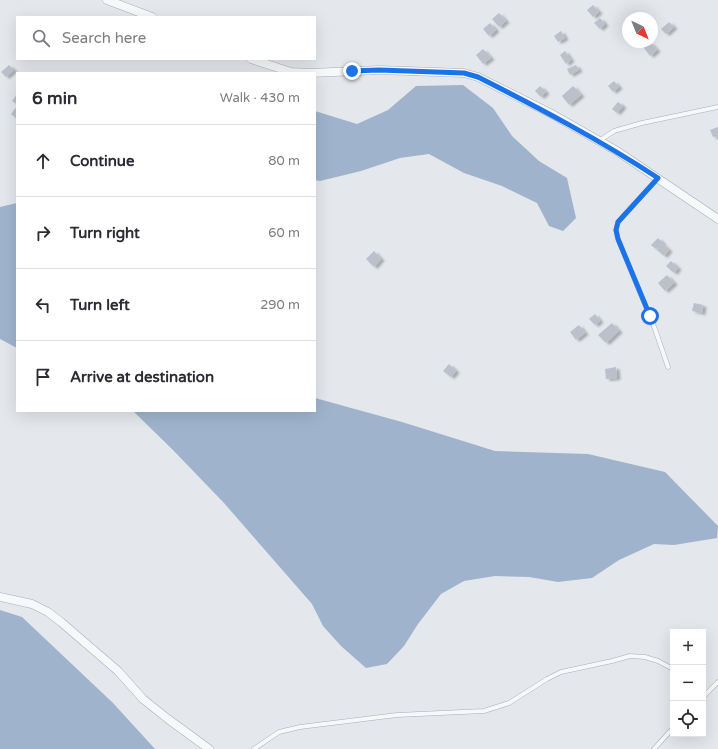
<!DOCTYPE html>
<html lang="en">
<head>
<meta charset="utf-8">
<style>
	:root { --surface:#fff; --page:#f7f7f7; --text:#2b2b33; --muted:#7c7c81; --line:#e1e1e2 }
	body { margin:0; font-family:"Varela Round",sans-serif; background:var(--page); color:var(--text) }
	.controls { position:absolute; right:12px; bottom:12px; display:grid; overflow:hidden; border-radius:0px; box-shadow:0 4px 16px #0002 }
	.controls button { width:36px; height:36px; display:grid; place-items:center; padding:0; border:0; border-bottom:1px solid var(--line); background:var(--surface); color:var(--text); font:20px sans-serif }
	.compass { position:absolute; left:622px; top:12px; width:36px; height:36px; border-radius:50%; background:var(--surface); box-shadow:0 4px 16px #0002; rotate:137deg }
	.stop { position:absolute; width:12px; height:12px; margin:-9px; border:3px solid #1a73e8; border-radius:50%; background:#fff }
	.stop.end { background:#1a73e8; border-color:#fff; box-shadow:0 1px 4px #0008 }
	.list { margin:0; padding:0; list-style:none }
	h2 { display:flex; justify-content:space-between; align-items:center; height:52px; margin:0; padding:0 16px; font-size:17px }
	h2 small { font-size:13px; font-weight:400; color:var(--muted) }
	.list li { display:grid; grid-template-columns:26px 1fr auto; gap:12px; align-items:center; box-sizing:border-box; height:72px; padding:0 16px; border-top:1px solid var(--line) }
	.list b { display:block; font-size:15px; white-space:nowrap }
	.list em { font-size:13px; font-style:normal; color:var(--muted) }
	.icon { flex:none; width:22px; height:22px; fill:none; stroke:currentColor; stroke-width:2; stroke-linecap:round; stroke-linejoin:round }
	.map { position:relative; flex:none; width:718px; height:749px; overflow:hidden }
	.search { position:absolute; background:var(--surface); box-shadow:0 4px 16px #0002; left:16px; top:16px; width:300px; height:44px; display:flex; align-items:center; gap:10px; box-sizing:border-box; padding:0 14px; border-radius:0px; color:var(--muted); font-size:15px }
	.panel { position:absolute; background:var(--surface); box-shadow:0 4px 16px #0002; left:16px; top:72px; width:300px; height:340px; border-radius:0px }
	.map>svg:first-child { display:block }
</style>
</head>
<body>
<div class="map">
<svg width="718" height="749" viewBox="0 0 718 749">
	<defs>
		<filter id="shadow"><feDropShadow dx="3.5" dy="2" stdDeviation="1" flood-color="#0004"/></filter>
	</defs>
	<rect width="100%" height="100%" fill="#e4e7ec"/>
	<g fill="#9fb4cc">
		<polygon points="463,85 493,108 512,136 539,161 567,178 576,218 563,231 549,226 537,203 502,186 464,173 429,154 400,158 361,171 320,181 315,180 315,111 357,124 388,110 416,86"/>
		<polygon points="17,203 17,348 0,339 0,207"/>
		<polygon points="315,398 402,422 495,451 588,454 665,472 718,526 717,538 674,545 654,544 619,560 592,578 558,582 529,577 495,576 464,581 441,594 418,624 404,646 387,664 366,668 341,646 323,626 312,604 224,503 172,449 133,411 315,411"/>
		<polygon points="0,610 22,617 113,703 155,749 0,749"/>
	</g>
	<g fill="#bbc0ca" filter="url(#shadow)">
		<polygon points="593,5 599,12 593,17 587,10"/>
		<polygon points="499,13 506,21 499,27 492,19"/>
		<polygon points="600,18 605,24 600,29 594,23"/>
		<polygon points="669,22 674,27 666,34 661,29"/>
		<polygon points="490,23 496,30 489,36 483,29"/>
		<polygon points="561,31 565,38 558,42 554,36"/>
		<polygon points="650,42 657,50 650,56 644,48"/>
		<polygon points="483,49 491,58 483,64 476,55"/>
		<polygon points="565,51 571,60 566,64 560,55"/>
		<polygon points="9,65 14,70 6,77 1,72"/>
		<polygon points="576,65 579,70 570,75 567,69"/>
		<polygon points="614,81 619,87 613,92 608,86"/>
		<polygon points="540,86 546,92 541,97 535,91"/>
		<polygon points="573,86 581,95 569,105 562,96"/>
		<polygon points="17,94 17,104 12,101"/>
		<polygon points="618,102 623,106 617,113 612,109"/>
		<polygon points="17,106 17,119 11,114"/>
		<polygon points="718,127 718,136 713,137 710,130"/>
		<polygon points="658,238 663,243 656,249 651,245"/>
		<polygon points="663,244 669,250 664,256 657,250"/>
		<polygon points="374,251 381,259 374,267 366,259"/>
		<polygon points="671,261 678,268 674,273 666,266"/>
		<polygon points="667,275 674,283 665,291 658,283"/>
		<polygon points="694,303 703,305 702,313 692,311"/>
		<polygon points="595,314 600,321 595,325 589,319"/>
		<polygon points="612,323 619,331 606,343 598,335"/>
		<polygon points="579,325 585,333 576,340 570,332"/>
		<polygon points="449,364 456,371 451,377 443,371"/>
		<polygon points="616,367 617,378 606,379 605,369"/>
	</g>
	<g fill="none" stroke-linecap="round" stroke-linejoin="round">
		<defs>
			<g id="service">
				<polyline points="599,141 614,131 642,123 718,107"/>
				<polyline points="658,178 618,222 616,230 618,239 655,329 668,367"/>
				<polyline points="703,697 718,682"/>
				<polyline points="254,749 279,732 300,727 397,715 484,711 509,703 547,679 561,672 612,661 630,656 645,657 658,661 673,669"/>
				<polyline points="654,749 673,728"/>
			</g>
			<g id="minor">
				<polyline points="107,0 152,17"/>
				<polyline points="251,59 291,72 311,73 379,70 464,73 478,77 550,113 617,151 718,219"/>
				<polyline points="0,597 32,604 48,612 61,622 118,671 143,699 168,719 209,749"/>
			</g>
		</defs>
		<use href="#service" stroke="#a9aeb7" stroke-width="5"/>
		<use href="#minor" stroke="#a9aeb7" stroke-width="9"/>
		<use href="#service" stroke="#f7f8fa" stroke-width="4"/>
		<use href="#minor" stroke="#f7f8fa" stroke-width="8"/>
	</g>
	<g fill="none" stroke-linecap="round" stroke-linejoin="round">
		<path stroke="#1a73e8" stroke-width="5" d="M 352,71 L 379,70 L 464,73 L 478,77 C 539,108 600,140 658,178 L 618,222 L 616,230 L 618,239 L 650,316"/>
	</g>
</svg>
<div class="controls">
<button>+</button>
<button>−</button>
<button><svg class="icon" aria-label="locate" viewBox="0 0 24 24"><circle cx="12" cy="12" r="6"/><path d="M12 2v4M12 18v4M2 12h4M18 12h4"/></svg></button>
</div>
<svg class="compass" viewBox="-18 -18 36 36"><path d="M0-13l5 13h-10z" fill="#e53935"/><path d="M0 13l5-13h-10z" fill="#7c7c81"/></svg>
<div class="stop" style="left:650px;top:316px"></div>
<div class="stop end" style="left:352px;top:71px"></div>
<div class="search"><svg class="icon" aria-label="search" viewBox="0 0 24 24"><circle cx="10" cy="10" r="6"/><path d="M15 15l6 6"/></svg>Search here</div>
<section class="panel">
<h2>6 min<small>Walk · 430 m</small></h2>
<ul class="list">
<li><svg class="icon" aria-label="ahead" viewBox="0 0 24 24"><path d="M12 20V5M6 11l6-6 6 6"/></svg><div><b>Continue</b></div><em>80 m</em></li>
<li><svg class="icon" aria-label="right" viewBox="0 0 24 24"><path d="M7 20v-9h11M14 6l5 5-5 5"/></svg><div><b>Turn right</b></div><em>60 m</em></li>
<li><svg class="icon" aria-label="left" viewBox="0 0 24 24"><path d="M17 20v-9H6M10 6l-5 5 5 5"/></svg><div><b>Turn left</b></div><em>290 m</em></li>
<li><svg class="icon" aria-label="arrive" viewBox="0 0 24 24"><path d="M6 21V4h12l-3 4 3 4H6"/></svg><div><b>Arrive at destination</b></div></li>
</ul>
</section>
</div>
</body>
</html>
